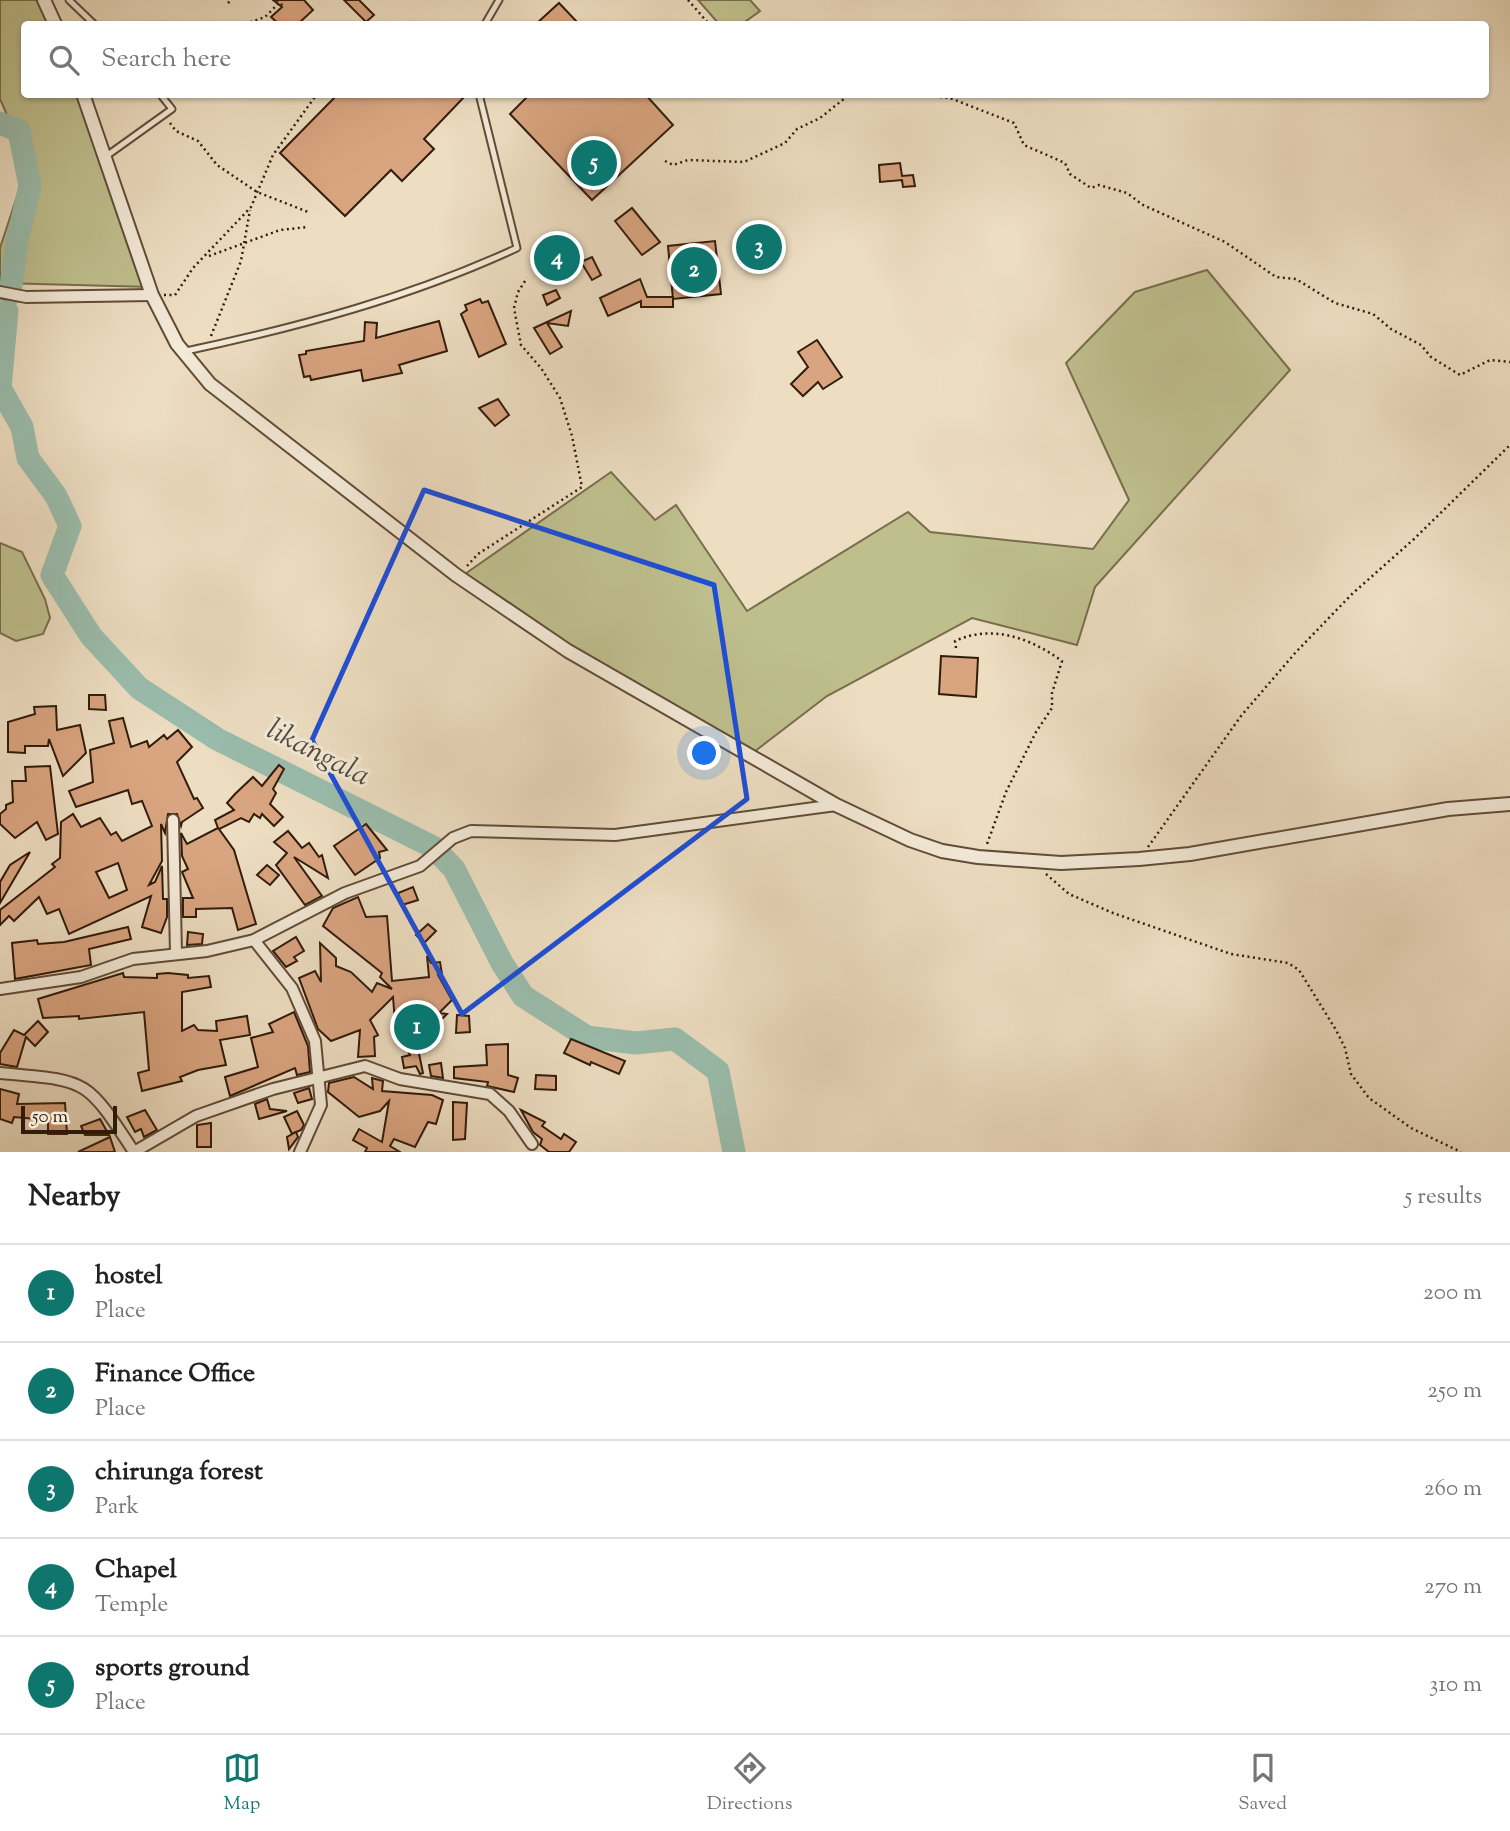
<!DOCTYPE html>
<html lang="en">
<head>
<meta charset="utf-8">
<style>
	:root { --surface:#fff; --page:#f2f2f2; --text:#222; --muted:#767676; --line:#e0e0e0; --accent:#0f766e }
	body { margin:0; font-family:"Sorts Mill Goudy",serif; background:var(--page); color:var(--text) }
	.scale { position:absolute; left:21px; bottom:18px; width:96px; box-sizing:border-box; padding-left:7px; border:4px solid #321c0b; border-top:0; font-size:19px; line-height:24px; white-space:nowrap; color:#321c0b; -webkit-text-stroke:5px #f3e9d7; paint-order:stroke }
	.you { position:absolute; left:705px; top:754px; width:24px; height:24px; margin:-18px; border:5px solid #fff; border-radius:50%; background:#1a73e8; box-shadow:0 0 0 10px #1a73e833 }
	.badge { display:grid; place-items:center; width:46px; height:46px; border-radius:50%; background:var(--accent); color:#fff; font-size:23px; font-weight:700 }
	.pin { position:absolute; translate:-50% -50%; border:4px solid #fff; box-shadow:0 2px 7px #0006 }
	.list { margin:0; padding:0; list-style:none }
	h2 { display:flex; justify-content:space-between; align-items:center; height:91px; margin:0; padding:0 28px; font-size:30px }
	h2 small { font-size:23px; font-weight:400; color:var(--muted) }
	.list li { display:grid; grid-template-columns:46px 1fr auto; gap:21px; align-items:center; box-sizing:border-box; height:98px; padding:0 28px; border-top:2px solid var(--line) }
	.list b { display:block; font-size:26px; white-space:nowrap }
	.list p { margin:0; font-size:23px; white-space:nowrap; color:var(--muted) }
	.list em { font-size:23px; font-style:normal; color:var(--muted) }
	.icon { flex:none; width:38px; height:38px; fill:none; stroke:currentColor; stroke-width:2; stroke-linecap:round; stroke-linejoin:round }
	.map { position:relative; flex:none; width:1510px; height:1152px; overflow:hidden }
	.search { position:absolute; background:var(--surface); box-shadow:0 2px 5px #0004; left:21px; right:21px; top:21px; height:77px; display:flex; align-items:center; gap:18px; box-sizing:border-box; padding:0 24px; border-radius:7px; color:var(--muted); font-size:26px }
	.sheet { height:581px; background:var(--surface) }
	nav { display:flex; justify-content:space-around; align-items:center; box-sizing:border-box; height:98px; border-top:2px solid var(--line); background:var(--surface); font-size:19px; color:var(--muted) }
	nav a { display:grid; justify-items:center; gap:4px }
	nav .on { color:var(--accent) }
	.map>svg:first-child { display:block }
</style>
</head>
<body>
<div class="map">
<svg width="1510" height="1152" viewBox="0 0 1510 1152">
	<rect width="100%" height="100%" fill="#edddc1"/>
	<filter id="stains"><feTurbulence type="fractalNoise" baseFrequency=".00286" numOctaves="4"/><feColorMatrix values="0 0 0 0 .2 0 0 0 0 .09 0 0 0 0 .02 0 0 0 .5 -.17"/></filter>
	<radialGradient id="worn" r=".72"><stop offset=".6" stop-color="#630" stop-opacity="0"/><stop offset="1" stop-color="#630" stop-opacity=".3"/></radialGradient>
	<g fill="#bfbf8e" stroke="#786e4c" stroke-width="2">
		<polygon points="0,0 45,0 54,24 24,24 24,94 80,95 150,287 0,283 0,248 28,163 0,99"/>
		<polygon points="698,0 750,0 760,11 742,24 719,24"/>
		<polygon points="1207,270 1290,370 1095,587 1077,645 972,618 827,696 754,752 568,649 465,574 611,472 655,520 676,505 747,611 908,512 930,532 1093,549 1129,500 1066,363 1135,292"/>
		<polygon points="0,543 22,552 45,599 50,618 43,634 16,641 0,633"/>
	</g>
	<g fill="none" stroke-linecap="round" stroke-linejoin="round">
		<g stroke="#9abdad" stroke-width="23">
			<polyline points="0,123 19,131 30,186 17,241 10,294"/>
			<polyline points="7,311 0,388 22,427 28,458 56,496 70,526 52,575 91,636 139,688 217,739 433,847 454,869 502,963 523,996 587,1037 636,1043 675,1039 718,1071 734,1152"/>
		</g>
	</g>
	<g fill="#d9a480" stroke="#321c0b" stroke-width="2" fill-rule="evenodd">
		<polygon points="273,0 304,0 313,10 298,24 279,24 271,17 282,7"/>
		<polygon points="344,0 359,0 374,15 366,22"/>
		<polygon points="559,3 579,24 536,24"/>
		<polygon points="338,94 467,94 424,139 434,149 402,181 391,170 345,216 280,153"/>
		<polygon points="530,94 645,94 673,125 592,200 510,114"/>
		<polygon points="900,163 902,176 913,175 915,186 903,187 902,180 880,182 879,165"/>
		<polygon points="632,208 660,242 642,255 615,221"/>
		<polygon points="715,241 721,294 673,299 668,246"/>
		<polygon points="554,250 562,250 575,274 558,282 548,259"/>
		<polygon points="592,257 601,275 592,280 581,262"/>
		<polygon points="640,279 647,297 673,297 673,307 641,307 641,301 608,316 600,298"/>
		<polygon points="556,290 560,298 547,305 543,295"/>
		<polygon points="480,299 482,303 488,301 506,344 479,357 461,314 467,310 465,305"/>
		<polygon points="571,311 568,326 547,323 562,347 550,354 534,328"/>
		<polygon points="439,321 447,351 399,365 402,373 363,381 361,370 311,380 310,376 304,377 299,355 306,354 306,351 364,341 365,322 377,323 376,338"/>
		<polygon points="817,340 842,377 823,389 818,382 803,396 791,384 808,367 798,352"/>
		<polygon points="498,399 509,415 495,426 479,408"/>
		<polygon points="941,656 978,658 976,697 939,694"/>
		<polygon points="89,695 105,695 106,710 89,709"/>
		<polygon points="56,706 57,730 80,725 86,753 63,776 49,739 48,746 25,746 25,753 8,752 8,722 35,714 34,707"/>
		<path d="M 123,718 L 131,747 L 147,741 L 149,747 L 164,735 L 167,739 L 178,730 L 192,747 L 177,762 L 194,799 L 197,798 L 203,808 L 182,822 L 181,826 L 177,814 L 168,814 L 165,833 L 161,824 L 162,861 L 149,885 L 155,882 L 162,866 L 163,899 L 167,899 L 167,917 L 161,933 L 142,927 L 151,896 L 69,934 L 59,909 L 47,914 L 39,897 L 14,921 L 9,916 L 0,925 L 0,910 L 55,867 L 52,864 L 60,858 L 61,822 L 73,814 L 81,827 L 100,818 L 111,835 L 116,832 L 122,841 L 152,826 L 142,801 L 132,804 L 128,790 L 76,807 L 69,791 L 93,782 L 90,750 L 114,743 L 109,721 ZM 118,863 L 127,890 L 109,898 L 96,872 Z"/>
		<polygon points="279,765 284,769 273,789 276,793 270,804 283,817 274,826 262,814 260,818 254,814 249,822 241,818 219,829 234,850 256,924 238,930 232,908 196,909 196,917 183,917 183,898 193,898 182,872 188,869 182,856 181,833 187,844 218,828 215,820 234,810 227,803 235,794 253,777 262,786"/>
		<polygon points="50,766 58,834 46,840 37,822 15,838 0,824 0,814 6,809 6,805 13,802 12,781 26,781 25,767"/>
		<polygon points="366,824 387,850 379,852 380,858 355,875 334,846"/>
		<polygon points="288,831 302,848 309,843 319,857 322,855 328,878 294,857 322,896 305,905 276,865 287,853 274,842"/>
		<polygon points="30,852 0,903 0,882 10,865"/>
		<polygon points="267,865 279,875 270,885 257,875"/>
		<polygon points="413,887 418,900 402,905 398,893"/>
		<polygon points="358,897 366,917 387,916 392,981 429,977 427,956 431,963 440,962 442,974 438,975 452,1000 439,1013 447,1014 435,1026 436,1033 430,1034 399,1031 399,1022 395,1022 393,997 370,1020 378,1035 374,1037 375,1056 358,1057 360,1030 331,1041 318,1029 299,978 315,971 321,982 320,943 336,958 336,966 351,972 372,992 377,983 392,989 380,977 382,973 323,926 333,908"/>
		<polygon points="428,924 436,931 424,943 416,935"/>
		<polygon points="128,927 131,939 89,949 91,965 15,979 12,943 37,940 38,944 64,942"/>
		<polygon points="188,932 203,934 202,944 187,945"/>
		<polygon points="296,937 304,951 294,957 297,961 286,967 273,951"/>
		<polygon points="123,973 124,977 157,978 157,974 168,973 188,975 188,978 209,976 211,987 182,992 182,1031 194,1025 198,1030 217,1031 216,1021 247,1016 250,1035 220,1040 226,1065 198,1070 180,1077 182,1081 142,1091 138,1073 149,1070 144,1012 79,1019 79,1016 43,1018 38,999"/>
		<polygon points="294,1012 308,1046 310,1072 297,1075 295,1068 230,1096 225,1077 258,1067 251,1038 273,1032 269,1024"/>
		<polygon points="457,1015 469,1016 470,1032 456,1033"/>
		<polygon points="38,1021 48,1032 35,1046 26,1037 17,1067 0,1064 0,1053 14,1030 24,1035"/>
		<polygon points="416,1039 423,1073 420,1074 416,1066 404,1068 402,1057 410,1055 405,1045"/>
		<polygon points="571,1039 625,1061 619,1074 591,1062 590,1065 564,1053"/>
		<polygon points="508,1044 508,1075 518,1078 514,1092 487,1086 488,1082 454,1078 454,1067 487,1065 486,1045"/>
		<polygon points="441,1063 443,1078 431,1076 429,1065"/>
		<polygon points="536,1075 556,1076 556,1090 535,1089"/>
		<polygon points="354,1077 373,1089 372,1078 383,1081 382,1091 432,1095 443,1100 436,1124 428,1122 415,1147 394,1139 390,1146 400,1152 365,1152 367,1148 353,1140 359,1129 382,1142 389,1101 380,1111 359,1117 328,1092 329,1083"/>
		<polygon points="309,1088 312,1099 298,1103 294,1093"/>
		<polygon points="0,1089 19,1094 17,1104 65,1103 67,1134 48,1134 48,1120 14,1117 12,1123 0,1119"/>
		<polygon points="267,1099 270,1109 287,1111 259,1119 255,1104"/>
		<polygon points="453,1102 467,1103 465,1139 453,1140"/>
		<polygon points="145,1110 157,1130 144,1137 141,1129 135,1132 127,1117"/>
		<polygon points="521,1110 545,1122 542,1126 561,1139 564,1134 576,1142 569,1152 549,1152 540,1145 542,1139 533,1132"/>
		<polygon points="297,1111 304,1125 301,1130 292,1134 284,1117"/>
		<polygon points="100,1119 109,1135 85,1135 81,1126"/>
		<polygon points="211,1123 211,1147 197,1147 197,1125"/>
		<polygon points="296,1132 298,1137 289,1149 287,1137"/>
		<polygon points="110,1137 115,1152 78,1152"/>
	</g>
	<g fill="none" stroke-linecap="round" stroke-linejoin="round">
		<defs>
			<g id="service">
				<polyline points="69,0 94,24"/>
				<polyline points="485,24 499,0"/>
				<polyline points="105,157 172,109 160,94"/>
				<path d="M 186,351 C 299,327 411,297 517,248 L 479,94"/>
			</g>
			<g id="minor">
				<polyline points="0,292 26,297 152,295"/>
				<polyline points="173,820 176,953"/>
				<polyline points="254,940 292,988 315,1041 321,1105 300,1152"/>
				<polyline points="0,989 81,977 133,959 207,951 254,940 345,893 420,866 453,838 471,831 615,835 836,805"/>
				<path d="M 0,1073 C 88,1081 85,1077 134,1152"/>
				<polyline points="134,1152 196,1116 273,1089 365,1066 400,1079 490,1094 509,1111 532,1144"/>
			</g>
			<g id="tertiary">
				<polyline points="44,0 55,24"/>
				<polyline points="83,94 152,295 177,344 210,384 456,575 568,651 836,805 910,840 942,851 978,857 1061,863 1139,859 1190,854 1448,809 1510,804"/>
			</g>
		</defs>
		<use href="#service" stroke="#614c38" stroke-width="9"/>
		<use href="#minor" stroke="#614c38" stroke-width="14"/>
		<use href="#tertiary" stroke="#614c38" stroke-width="16"/>
		<g stroke="#321c0b" stroke-width="2.5" stroke-dasharray="2 3.5" stroke-linecap="butt">
			<polyline points="277,0 283,6"/>
			<polyline points="688,0 709,24"/>
			<polyline points="228,3 231,0"/>
			<polyline points="245,24 265,17 279,3"/>
			<polyline points="907,94 950,98 1014,123 1024,145 1065,163 1070,174 1091,188 1099,185 1127,193 1143,205 1225,242 1276,277 1296,279 1335,303 1373,314 1391,329 1421,345 1431,357 1460,375 1490,360 1510,362"/>
			<polyline points="170,123 176,131 198,141 217,165 257,192 308,212"/>
			<polyline points="665,161 673,165 688,160 744,162 785,143 797,129 820,118 850,94"/>
			<polyline points="209,256 280,230 308,227"/>
			<polyline points="164,295 175,295 193,268 251,207 273,155 317,94"/>
			<polyline points="211,336 241,261 250,210"/>
			<polyline points="467,566 478,554 582,487 572,436 560,398 541,368 521,345 514,308 518,292 527,278"/>
			<path d="M 956,648 L 955,641 C 993,624 1030,638 1062,661 L 1052,693 L 1052,708 L 1036,732 L 1006,792 L 987,844"/>
			<polyline points="1148,847 1241,716 1296,652 1352,594 1414,539 1510,445"/>
			<polyline points="1046,874 1069,894 1113,913 1231,954 1288,963 1299,970 1336,1030 1345,1048 1351,1074 1369,1098 1411,1128 1461,1152"/>
		</g>
		<use href="#service" stroke="#f3e9d7" stroke-width="5"/>
		<use href="#minor" stroke="#f3e9d7" stroke-width="10"/>
		<use href="#tertiary" stroke="#f3e9d7" stroke-width="12"/>
	</g>
	<path fill="none" stroke="#1d4ed8" stroke-width="5" stroke-linejoin="round" d="M 424,490 L 714,585 L 747,799 L 462,1014 L 312,740 Z"/>
	<g text-anchor="middle" dominant-baseline="central" stroke-width="6" stroke-linejoin="round" paint-order="stroke">
		<g font-size="30" font-style="italic" fill="#514c3c" stroke="#f3e9d7">
			<text transform="translate(318 754) rotate(27)">likangala</text>
		</g>
	</g>
	<rect width="100%" height="100%" filter="url(#stains)"/>
	<rect width="100%" height="100%" fill="url(#worn)"/>
</svg>
<div class="scale">50 m</div>
<div class="you"></div>
<div class="pin badge" style="left:417px;top:1027px">1</div>
<div class="pin badge" style="left:694px;top:270px">2</div>
<div class="pin badge" style="left:759px;top:247px">3</div>
<div class="pin badge" style="left:557px;top:258px">4</div>
<div class="pin badge" style="left:594px;top:163px">5</div>
<div class="search"><svg class="icon" aria-label="search" viewBox="0 0 24 24"><circle cx="10" cy="10" r="6"/><path d="M15 15l6 6"/></svg>Search here</div>
</div>
<section class="sheet">
<h2>Nearby<small>5 results</small></h2>
<ul class="list">
<li><span class="badge">1</span><div><b>hostel</b><p>Place</p></div><em>200 m</em></li>
<li><span class="badge">2</span><div><b>Finance Office</b><p>Place</p></div><em>250 m</em></li>
<li><span class="badge">3</span><div><b>chirunga forest</b><p>Park</p></div><em>260 m</em></li>
<li><span class="badge">4</span><div><b>Chapel</b><p>Temple</p></div><em>270 m</em></li>
<li><span class="badge">5</span><div><b>sports ground</b><p>Place</p></div><em>310 m</em></li>
</ul>
</section>
<nav>
<a class="on"><svg class="icon" aria-label="map" viewBox="0 0 24 24"><path d="M3 6l6-2 6 2 6-2v14l-6 2-6-2-6 2zM9 4v14M15 6v14"/></svg>Map</a>
<a><svg class="icon" aria-label="directions" viewBox="0 0 24 24"><path d="M12 3l9 9-9 9-9-9zM9 14v-3h6M13 9l2 2-2 2"/></svg>Directions</a>
<a><svg class="icon" aria-label="saved" viewBox="0 0 24 24"><path d="M7 4h10v16l-5-4-5 4z"/></svg>Saved</a>
</nav>
</body>
</html>
